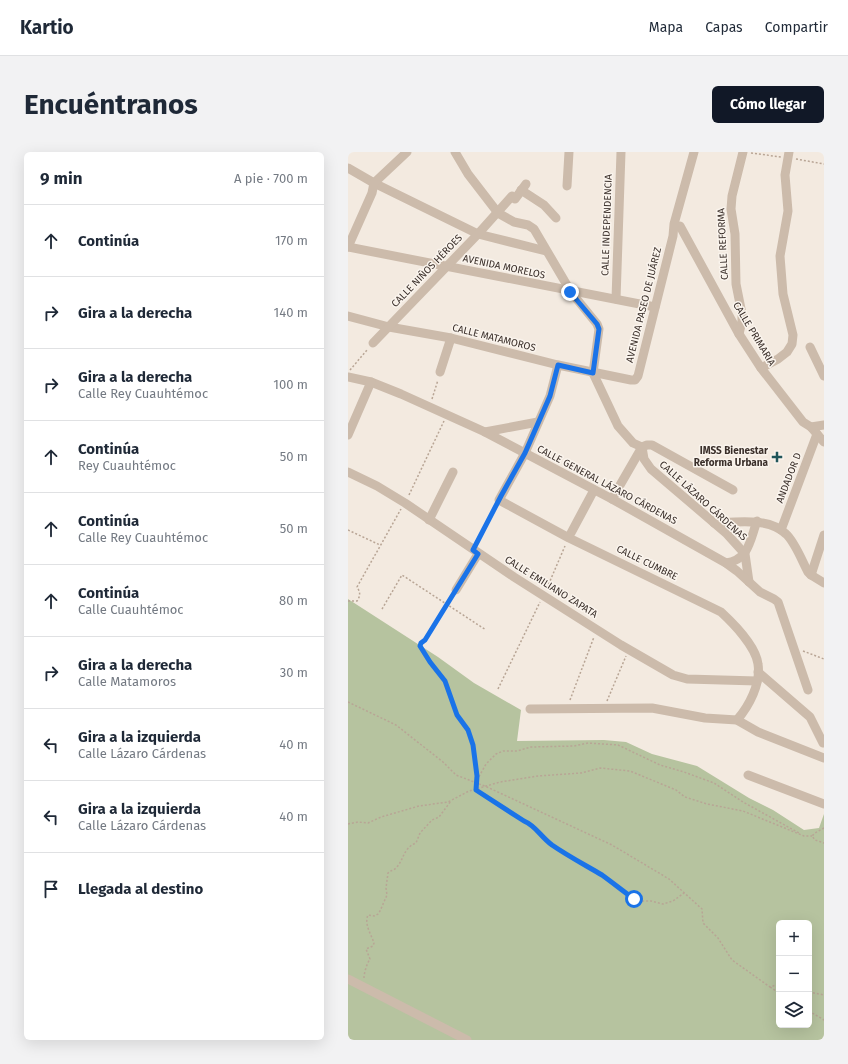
<!DOCTYPE html>
<html lang="es">
<head>
<meta charset="utf-8">
<style>
	:root { --surface:#fff; --page:#f2f2f3; --text:#1f2937; --muted:#747a83; --line:#e0e1e3; --accent:#111827 }
	body { margin:0; font-family:"Fira Sans",sans-serif; background:var(--page); color:var(--text) }
	.controls { position:absolute; right:12px; bottom:12px; display:grid; overflow:hidden; border-radius:6px; box-shadow:0 4px 16px #0002 }
	.controls button { width:36px; height:36px; display:grid; place-items:center; padding:0; border:0; border-bottom:1px solid var(--line); background:var(--surface); color:var(--text); font:20px sans-serif }
	.stop { position:absolute; width:12px; height:12px; margin:-9px; border:3px solid #1a73e8; border-radius:50%; background:#fff }
	.stop.end { background:#1a73e8; border-color:#fff; box-shadow:0 1px 4px #0008 }
	.list { margin:0; padding:0; list-style:none }
	h2 { display:flex; justify-content:space-between; align-items:center; height:52px; margin:0; padding:0 16px; font-size:17px }
	h2 small { font-size:13px; font-weight:400; color:var(--muted) }
	.list li { display:grid; grid-template-columns:26px 1fr auto; gap:12px; align-items:center; box-sizing:border-box; height:72px; padding:0 16px; border-top:1px solid var(--line) }
	.list b { display:block; font-size:15px; white-space:nowrap }
	.list p { margin:0; font-size:13px; white-space:nowrap; color:var(--muted) }
	.list em { font-size:13px; font-style:normal; color:var(--muted) }
	.icon { flex:none; width:22px; height:22px; fill:none; stroke:currentColor; stroke-width:2; stroke-linecap:round; stroke-linejoin:round }
	.map { position:relative; flex:none; width:476px; height:888px; overflow:hidden; border-radius:6px }
	header { display:flex; align-items:center; gap:24px; box-sizing:border-box; height:56px; padding:0 20px; background:var(--surface); border-bottom:1px solid var(--line) }
	header strong { font-size:19px }
	nav { display:flex; gap:22px; margin-inline-start:auto; font-size:14px }
	.intro { display:flex; align-items:center; justify-content:space-between; box-sizing:border-box; height:96px; padding:0 24px }
	h1 { margin:0; font-size:28px }
	.button { padding:10px 18px; border-radius:6px; background:var(--accent); color:#fff; font-size:14px; font-weight:700 }
	main { display:flex; gap:24px; padding:0 24px }
	aside { flex:1; background:var(--surface); border-radius:6px; box-shadow:0 4px 16px #0002 }
	.map>svg:first-child { display:block }
</style>
</head>
<body>
<header>
<strong>Kartio</strong>
<nav><a>Mapa</a><a>Capas</a><a>Compartir</a></nav>
</header>
<div class="intro"><h1>Encuéntranos</h1><a class="button">Cómo llegar</a></div>
<main>
<aside>
<h2>9 min<small>A pie · 700 m</small></h2>
<ul class="list">
<li><svg class="icon" aria-label="ahead" viewBox="0 0 24 24"><path d="M12 20V5M6 11l6-6 6 6"/></svg><div><b>Continúa</b></div><em>170 m</em></li>
<li><svg class="icon" aria-label="right" viewBox="0 0 24 24"><path d="M7 20v-9h11M14 6l5 5-5 5"/></svg><div><b>Gira a la derecha</b></div><em>140 m</em></li>
<li><svg class="icon" aria-label="right" viewBox="0 0 24 24"><path d="M7 20v-9h11M14 6l5 5-5 5"/></svg><div><b>Gira a la derecha</b><p>Calle Rey Cuauhtémoc</p></div><em>100 m</em></li>
<li><svg class="icon" aria-label="ahead" viewBox="0 0 24 24"><path d="M12 20V5M6 11l6-6 6 6"/></svg><div><b>Continúa</b><p>Rey Cuauhtémoc</p></div><em>50 m</em></li>
<li><svg class="icon" aria-label="ahead" viewBox="0 0 24 24"><path d="M12 20V5M6 11l6-6 6 6"/></svg><div><b>Continúa</b><p>Calle Rey Cuauhtémoc</p></div><em>50 m</em></li>
<li><svg class="icon" aria-label="ahead" viewBox="0 0 24 24"><path d="M12 20V5M6 11l6-6 6 6"/></svg><div><b>Continúa</b><p>Calle Cuauhtémoc</p></div><em>80 m</em></li>
<li><svg class="icon" aria-label="right" viewBox="0 0 24 24"><path d="M7 20v-9h11M14 6l5 5-5 5"/></svg><div><b>Gira a la derecha</b><p>Calle Matamoros</p></div><em>30 m</em></li>
<li><svg class="icon" aria-label="left" viewBox="0 0 24 24"><path d="M17 20v-9H6M10 6l-5 5 5 5"/></svg><div><b>Gira a la izquierda</b><p>Calle Lázaro Cárdenas</p></div><em>40 m</em></li>
<li><svg class="icon" aria-label="left" viewBox="0 0 24 24"><path d="M17 20v-9H6M10 6l-5 5 5 5"/></svg><div><b>Gira a la izquierda</b><p>Calle Lázaro Cárdenas</p></div><em>40 m</em></li>
<li><svg class="icon" aria-label="arrive" viewBox="0 0 24 24"><path d="M6 21V4h12l-3 4 3 4H6"/></svg><div><b>Llegada al destino</b></div></li>
</ul>
</aside>
<div class="map">
<svg width="476" height="888" viewBox="0 0 476 888">
	<rect width="100%" height="100%" fill="#f3eae0"/>
	<path fill="#b6c39f" fill-rule="evenodd" d="M 0,447 L 90,505 L 126,531 L 173,558 L 169,589 L 256,588 L 278,590 L 304,602 L 349,614 L 401,646 L 425,658 L 456,678 L 471,676 L 476,662 L 476,888 L 0,888 ZM 431,771 L 461,771 L 461,873 L 431,873 Z"/>
	<g fill="none" stroke-linecap="round" stroke-linejoin="round">
		<g stroke="#b8a595" stroke-width="1.5" stroke-dasharray="2 2" stroke-linecap="butt">
			<polyline points="403,1 433,5"/>
			<polyline points="448,7 476,12"/>
			<polyline points="2,218 19,198"/>
			<polyline points="84,247 90,228"/>
			<polyline points="61,343 96,269"/>
			<polyline points="0,378 32,393"/>
			<polyline points="129,391 147,355"/>
			<polyline points="199,436 217,394"/>
			<path d="M 103,444 L 77,488 L 73,491 L 72,494 L 82,511 L 97,529 L 109,563 L 120,579 L 125,593 L 129,623 L 127,638 L 176,669 C 188,674 192,684 204,693 C 220,704 237,713 254,723 C 265,731 276,739 286,747 L 291,749 L 303,749 L 315,752 L 325,749 L 336,741"/>
			<path d="M 0,449 L 9,449 C 13,443 12,440 9,435 L 53,357"/>
			<polyline points="34,457 54,423 138,478"/>
			<polyline points="455,499 476,507"/>
			<polyline points="150,537 192,450"/>
			<polyline points="222,548 246,485"/>
			<polyline points="259,549 278,504"/>
			<polyline points="0,550 48,573 95,610 108,623 139,635 264,693 321,727 354,757 355,771 370,786 384,808 422,835 431,832"/>
			<polyline points="129,628 138,612 148,602 155,599 169,599 183,595 226,594 240,591 270,593 312,613 336,620 366,631 395,650 451,681"/>
			<polyline points="0,672 10,670 20,671 33,665 71,654 100,650 121,639 152,630 190,624 233,621 252,616 282,619 328,638 337,645 359,652 395,659 456,684 464,684"/>
			<polyline points="476,676 467,681 464,684 467,688 476,691"/>
			<path d="M 16,826 C 16,821 19,811 22,807 L 18,797 L 25,794 L 26,791 C 23,782 16,772 20,763 L 27,764 L 30,762 L 32,759 L 39,743 L 38,736 L 40,721 C 43,718 45,719 48,716 C 56,708 55,696 68,691 L 72,681 L 84,668 L 91,665 L 103,649"/>
			<polyline points="422,835 431,841"/>
			<polyline points="461,840 476,843"/>
			<polyline points="461,859 476,868"/>
		</g>
		<g stroke="#ccbbab" stroke-width="9">
			<polyline points="107,0 120,22 150,61 166,70 180,73 186,77 223,140 249,172 251,177 245,221 270,274 285,291 294,295 296,307 303,317 378,381 397,402 401,430"/>
			<polyline points="0,16 26,31 130,82 198,99"/>
			<polyline points="219,34 221,0"/>
			<polyline points="173,38 196,53 208,66"/>
			<polyline points="332,74 391,182 413,216 455,270 463,275 476,290"/>
			<polyline points="0,95 307,155"/>
			<polyline points="0,95 24,41 26,31 59,0"/>
			<polyline points="268,147 273,0"/>
			<polyline points="0,164 41,175 103,186 210,213 283,228 287,228 290,224 325,84 326,72 346,0"/>
			<polyline points="391,182 394,169 394,162 388,132 387,82 383,57 384,44 395,0"/>
			<polyline points="25,191 130,82 164,44 167,47 178,32"/>
			<polyline points="462,195 476,224"/>
			<path d="M 210,213 L 202,244 L 177,301 L 151,348 L 221,386 L 373,460 C 386,472 408,495 410,512 C 413,532 401,554 389,568"/>
			<polyline points="413,216 430,207 439,200 444,192 445,183 435,142 432,104 440,59 437,23 441,0"/>
			<polyline points="92,220 103,186"/>
			<polyline points="0,225 23,230 53,242 137,280 264,347 378,411 389,419 412,440 426,447 430,450 460,538"/>
			<polyline points="463,275 476,273"/>
			<polyline points="137,280 190,270"/>
			<polyline points="0,283 23,230"/>
			<polyline points="0,320 29,334 57,351 166,425 273,493 325,523 339,527 409,529"/>
			<polyline points="264,347 294,295 299,293 304,293 385,338"/>
			<polyline points="81,368 105,320"/>
			<path d="M 366,371 C 388,370 421,365 438,382 C 447,390 454,409 460,420 L 463,423 L 476,431"/>
			<polyline points="433,378 469,282"/>
			<polyline points="223,381 246,338"/>
			<path d="M 378,411 C 401,408 402,388 409,369"/>
			<polyline points="463,423 476,383"/>
			<polyline points="108,438 130,402"/>
			<polyline points="410,520 462,565 475,591"/>
			<polyline points="182,557 304,556 357,566 389,568 410,580 476,606"/>
			<polyline points="400,623 476,652"/>
			<polyline points="0,827 119,888"/>
		</g>
	</g>
	<g fill="none" stroke-linecap="round" stroke-linejoin="round">
		<path stroke="#1a73e8" stroke-width="5" d="M 222,140 L 249,172 L 251,177 L 245,221 L 210,213 L 202,244 L 177,301 L 153,344 L 125,398 L 130,402 L 77,488 L 73,491 L 72,494 L 82,510 L 97,529 L 109,563 L 120,578 L 125,593 L 129,624 L 128,638 L 176,669 C 188,674 192,684 204,693 C 220,704 237,713 254,723 C 265,731 275,739 286,747"/>
	</g>
	<path fill="#20565b" stroke="#faf4ed" stroke-width="1.5" d="M427 299h4v4h4v4h-4v4h-4v-4h-4v-4h4z"/>
	<g text-anchor="middle" dominant-baseline="central" stroke-width="3" stroke-linejoin="round" paint-order="stroke">
		<g font-size="10" fill="#3a2f2a" stroke="#faf4ed">
			<text transform="translate(259 73) rotate(-88)">CALLE INDEPENDENCIA</text>
			<text transform="translate(375 92) rotate(-93)">CALLE REFORMA</text>
			<text transform="translate(156 115) rotate(12)">AVENIDA MORELOS</text>
			<text transform="translate(79 119) rotate(-46)">CALLE NIÑOS HÉROES</text>
			<text transform="translate(296 153) rotate(-76)">AVENIDA PASEO DE JUÁREZ</text>
			<text transform="translate(406 182) rotate(59)">CALLE PRIMARIA</text>
			<text transform="translate(146 186) rotate(14)">CALLE MATAMOROS</text>
			<text transform="translate(441 326) rotate(-69)">ANDADOR D</text>
			<text transform="translate(259 333) rotate(28)">CALLE GENERAL LÁZARO CÁRDENAS</text>
			<text transform="translate(355 349) rotate(42)">CALLE LÁZARO CÁRDENAS</text>
			<text transform="translate(299 411) rotate(26)">CALLE CUMBRE</text>
			<text transform="translate(203 435) rotate(32)">CALLE EMILIANO ZAPATA</text>
		</g>
		<g font-size="10" font-weight="bold" fill="#3a2f2a" stroke="#faf4ed" text-anchor="end">
			<text x="420" y="299">IMSS Bienestar<tspan x="420" dy="12">Reforma Urbana</tspan></text>
		</g>
	</g>
</svg>
<div class="controls">
<button>+</button>
<button>−</button>
<button><svg class="icon" aria-label="layers" viewBox="0 0 24 24"><path d="M12 4l9 5-9 5-9-5zM3 14l9 5 9-5"/></svg></button>
</div>
<div class="stop" style="left:286px;top:747px"></div>
<div class="stop end" style="left:222px;top:140px"></div>
</div>
</main>
</body>
</html>
